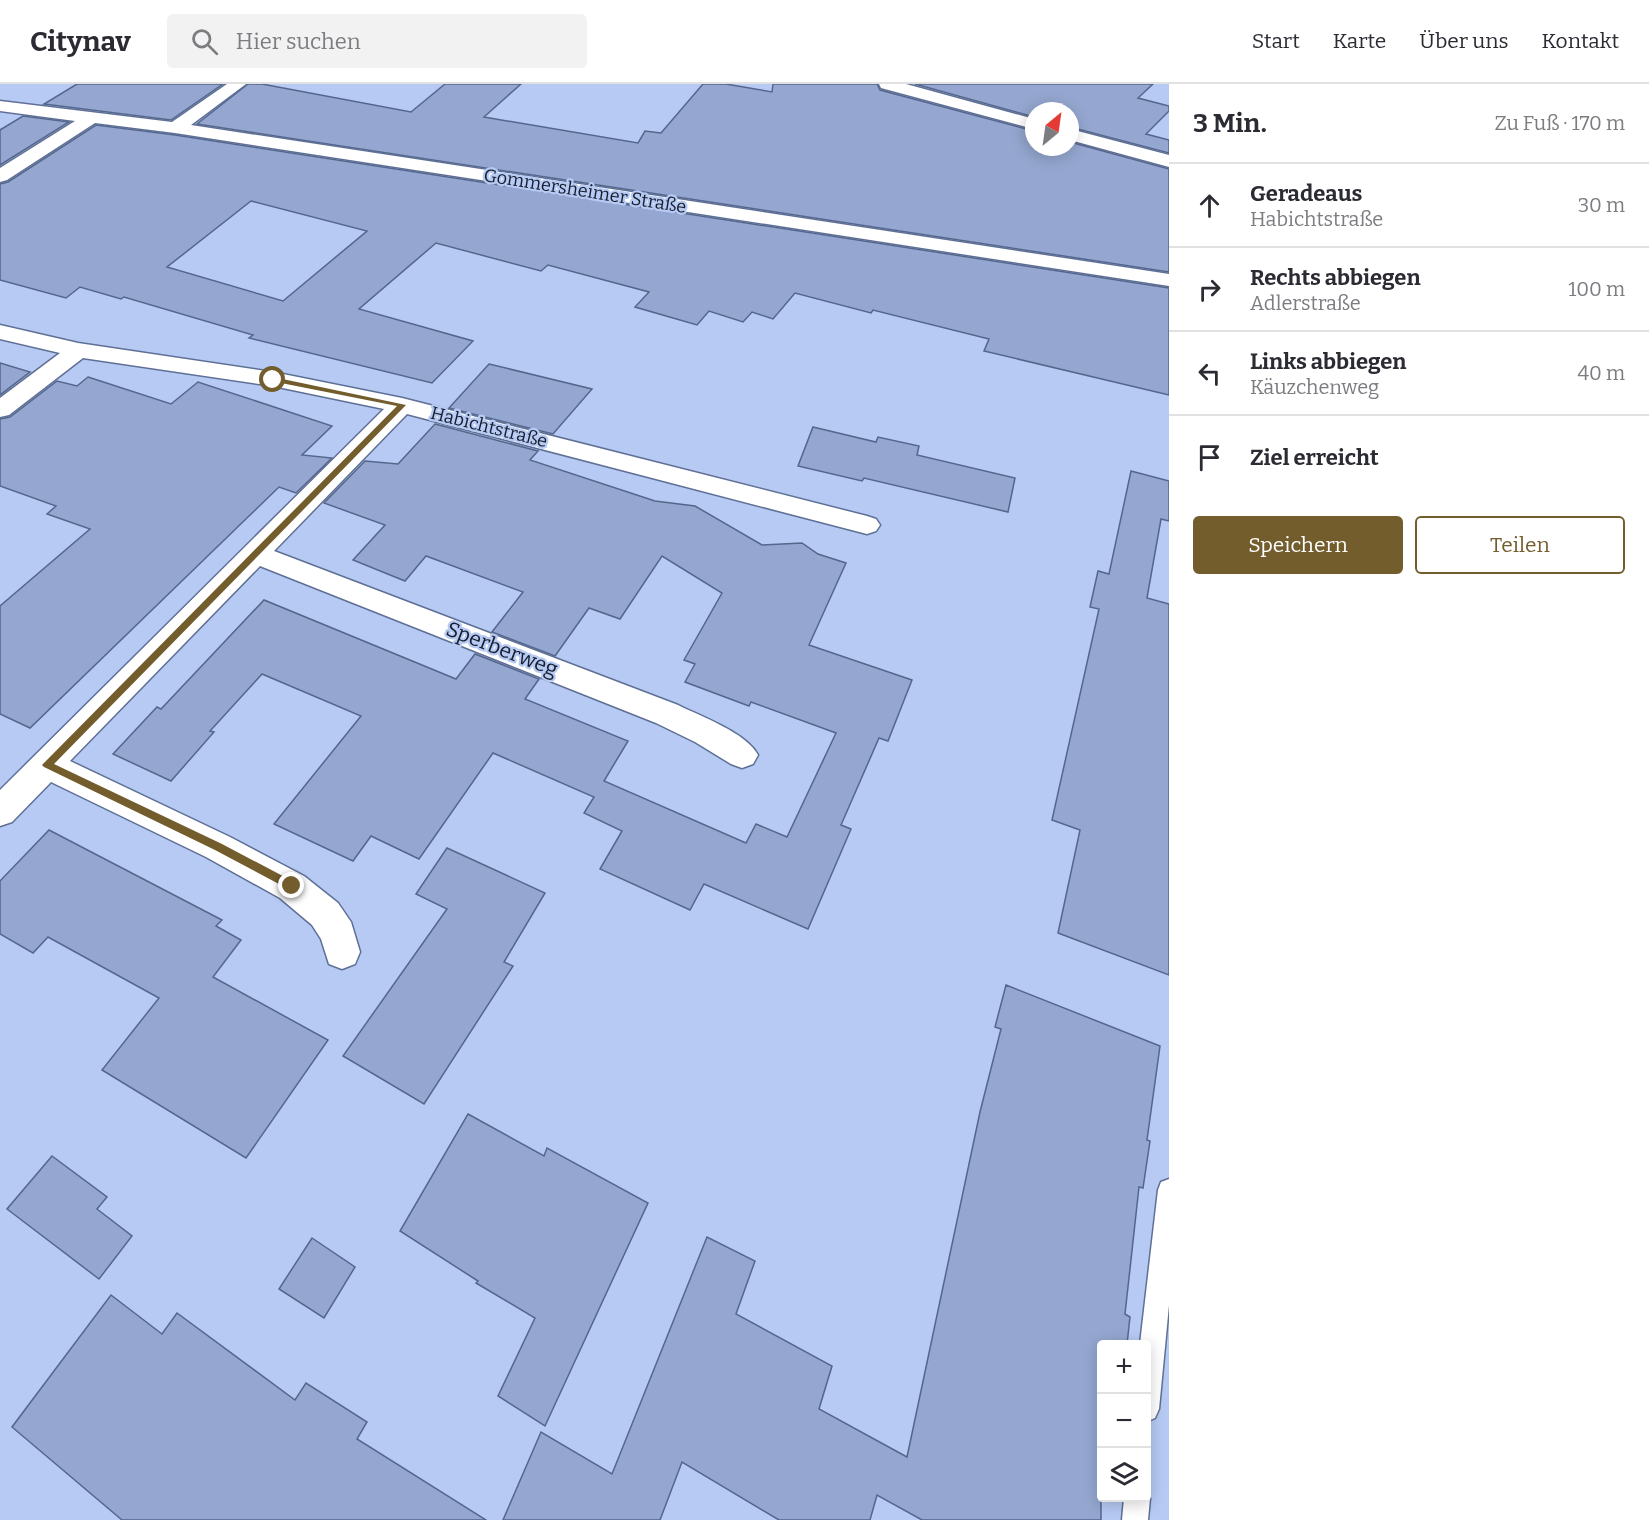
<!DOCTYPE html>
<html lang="de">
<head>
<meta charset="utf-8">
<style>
	:root { --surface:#fff; --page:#f2f2f3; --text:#2b2b33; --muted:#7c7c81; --line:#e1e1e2; --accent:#735d2d }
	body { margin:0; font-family:Bitter,serif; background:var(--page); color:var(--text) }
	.controls { position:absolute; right:18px; bottom:18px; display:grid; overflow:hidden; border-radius:6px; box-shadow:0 3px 15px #0003 }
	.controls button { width:54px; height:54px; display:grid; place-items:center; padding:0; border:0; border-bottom:2px solid var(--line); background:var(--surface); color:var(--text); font:30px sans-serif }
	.compass { position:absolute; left:1025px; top:18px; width:54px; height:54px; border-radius:50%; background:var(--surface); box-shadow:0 3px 15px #0003; rotate:29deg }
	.stop { position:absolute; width:18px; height:18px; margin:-14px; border:4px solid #735d2d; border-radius:50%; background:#fff }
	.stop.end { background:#735d2d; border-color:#fff; box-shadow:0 2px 6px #0008 }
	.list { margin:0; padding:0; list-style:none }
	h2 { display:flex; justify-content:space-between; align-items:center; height:78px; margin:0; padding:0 24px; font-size:26px }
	h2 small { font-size:20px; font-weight:400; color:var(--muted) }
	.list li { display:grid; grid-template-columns:39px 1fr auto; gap:18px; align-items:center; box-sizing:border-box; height:84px; padding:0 24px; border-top:2px solid var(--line) }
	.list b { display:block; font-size:22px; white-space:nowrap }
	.list p { margin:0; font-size:20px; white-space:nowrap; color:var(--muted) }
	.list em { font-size:20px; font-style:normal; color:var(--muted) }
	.actions { display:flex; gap:12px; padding:18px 24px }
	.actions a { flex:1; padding:14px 0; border:2px solid var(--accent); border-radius:6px; text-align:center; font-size:21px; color:var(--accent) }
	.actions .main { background:var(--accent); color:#fff }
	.icon { flex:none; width:33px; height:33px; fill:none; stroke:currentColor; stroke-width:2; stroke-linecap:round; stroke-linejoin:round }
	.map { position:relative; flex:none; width:1169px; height:1436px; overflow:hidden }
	header { display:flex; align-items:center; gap:36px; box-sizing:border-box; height:84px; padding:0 30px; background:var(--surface); border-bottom:2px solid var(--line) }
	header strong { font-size:28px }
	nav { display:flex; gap:33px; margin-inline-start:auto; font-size:21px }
	.search { width:420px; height:54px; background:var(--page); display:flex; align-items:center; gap:15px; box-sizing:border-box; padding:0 21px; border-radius:6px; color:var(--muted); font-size:22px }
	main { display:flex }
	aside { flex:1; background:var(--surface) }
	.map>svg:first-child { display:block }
</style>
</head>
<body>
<header>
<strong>Citynav</strong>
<div class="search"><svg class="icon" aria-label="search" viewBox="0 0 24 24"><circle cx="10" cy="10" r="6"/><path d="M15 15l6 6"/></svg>Hier suchen</div>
<nav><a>Start</a><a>Karte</a><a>Über uns</a><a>Kontakt</a></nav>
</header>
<main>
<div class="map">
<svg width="1169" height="1436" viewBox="0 0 1169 1436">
	<rect width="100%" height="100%" fill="#b7caf4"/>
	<g fill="#95a7d0" stroke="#55668b" stroke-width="1.5" fill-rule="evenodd">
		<polygon points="77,0 223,0 171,36 44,20"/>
		<polygon points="248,0 262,0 411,28 445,0 521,0 484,33 638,59 645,47 661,49 703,0 726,0 772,8 773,0 877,0 880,6 1034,47 1034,63 1070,63 1070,58 1169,85 1169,188 197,40"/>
		<polygon points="915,0 1153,0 1138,14 1169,22 1169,27 1146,50 1169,56 1169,69 1070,43 1070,27 1034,27 1034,33"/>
		<polygon points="23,32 69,38 0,81 0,46"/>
		<path d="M 96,41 L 175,51 L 1169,204 L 1169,311 L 984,267 L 989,255 L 873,226 L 871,229 L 795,209 L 773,235 L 752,228 L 743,238 L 709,227 L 697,241 L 635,223 L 649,208 L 548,181 L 541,187 L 436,159 L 359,225 L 473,257 L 432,299 L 249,254 L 253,251 L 124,213 L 121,215 L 80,203 L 66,214 L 0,196 L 0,100 L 8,98 ZM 251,117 L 367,147 L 283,217 L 167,183 Z"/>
		<polygon points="0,279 30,288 0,311"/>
		<polygon points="489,280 592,305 553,350 449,324"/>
		<polygon points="88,293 171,320 198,298 332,342 302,371 332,374 296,409 279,403 30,644 0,630 0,522 90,445 47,430 56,422 0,402 0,335 10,333 57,297 77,302"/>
		<polygon points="435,340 538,367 530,376 655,417 695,422 762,461 802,459 818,470 846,479 809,561 912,596 888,657 879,654 841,741 851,745 808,845 704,800 690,826 600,785 622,747 584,729 594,713 493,669 419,775 371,752 353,777 274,740 361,632 262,590 210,647 214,648 171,697 113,670 157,623 161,625 264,516 456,595 475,570 539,595 525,615 628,657 604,697 746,759 756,740 787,753 836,649 751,618 749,622 685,598 695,580 684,576 722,509 662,472 620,535 589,524 555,572 492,548 523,508 426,472 405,497 353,476 385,441 324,419 365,377 398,380"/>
		<polygon points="813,343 876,358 878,353 919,362 917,371 1015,394 1008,428 864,394 862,397 798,382"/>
		<polygon points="1131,387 1169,397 1169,437 1161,435 1147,514 1169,520 1169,891 1058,849 1080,746 1052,736 1099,525 1090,523 1098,487 1109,490"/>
		<polygon points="49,746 222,836 216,842 241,856 213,893 328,956 246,1074 102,986 159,914 48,853 33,869 0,850 0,797"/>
		<polygon points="447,764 545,809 504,878 513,882 424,1020 343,972 447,825 416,810"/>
		<polygon points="1006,901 1160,962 1147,1056 1150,1057 1143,1104 1139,1103 1125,1230 1130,1233 1127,1260 1101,1260 1101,1436 922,1436 877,1411 870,1436 779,1436 682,1378 660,1436 503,1436 541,1348 612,1390 707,1153 755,1177 736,1230 832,1282 819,1325 907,1373 980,1028 1001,945 995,943"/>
		<polygon points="468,1030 544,1072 547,1064 648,1119 545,1342 498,1312 535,1234 476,1199 478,1197 400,1147"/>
		<polygon points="52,1072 107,1113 97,1125 132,1152 99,1195 7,1125"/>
		<polygon points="312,1154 355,1183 324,1234 279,1205"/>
		<polygon points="111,1211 162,1250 177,1229 295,1316 306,1299 367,1338 357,1355 486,1436 122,1436 12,1343"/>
	</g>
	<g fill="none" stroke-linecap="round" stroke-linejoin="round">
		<defs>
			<g id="service">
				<polygon points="1169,1095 1169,1221 1159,1325 1155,1334 1146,1338 1146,1260 1140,1260 1158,1106 1161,1098"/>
				<polygon points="1146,1405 1150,1414 1148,1436 1122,1436 1124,1414 1146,1414"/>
			</g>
			<g id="minor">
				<polygon points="227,0 246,0 191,41 1169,190 1169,202 175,49 95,39 7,96 0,98 0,84 75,37 0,27 0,17 172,38"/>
				<polygon points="879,0 906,0 1034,35 1034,45 881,4"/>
				<polygon points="1070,45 1169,71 1169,83 1070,56"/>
				<path d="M 0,241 L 78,259 L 273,288 L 402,314 L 867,432 L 876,435 L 880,441 L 876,447 L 867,450 L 407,330 L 274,467 L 678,621 C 700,632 747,649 758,671 L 753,680 L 742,684 L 731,680 L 695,658 L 656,639 L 260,482 L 70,677 L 230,753 L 304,792 L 338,819 L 351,838 L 360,868 L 355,880 L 342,885 L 329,880 L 321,855 L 312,841 L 280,814 L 206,773 L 51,698 L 12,738 L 0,742 L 0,706 L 384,325 L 273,302 L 83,274 L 9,331 L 0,333 L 0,314 L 60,269 L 0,255 Z"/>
			</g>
		</defs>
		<use href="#service" stroke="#5f7096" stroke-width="3"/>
		<use href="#minor" stroke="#5f7096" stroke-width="3"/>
		<use href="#service" fill="#fff" fill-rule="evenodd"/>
		<use href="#minor" fill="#fff" fill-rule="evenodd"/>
	</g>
	<polygon fill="#735d2d" points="273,293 406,321 54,680 222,760 296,799 297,802 292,807 215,766 44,683 42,681 397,322 271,297"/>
	<g text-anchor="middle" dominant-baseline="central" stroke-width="4.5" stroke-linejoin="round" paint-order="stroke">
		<g font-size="18" fill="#161d2c" stroke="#b7caf4">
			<text transform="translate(585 107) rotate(9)">Gommersheimer Straße</text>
			<text transform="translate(489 343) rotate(14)">Habichtstraße</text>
		</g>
		<g font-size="21" fill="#161d2c" stroke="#b7caf4">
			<text transform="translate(502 565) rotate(21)">Sperberweg</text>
		</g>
	</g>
</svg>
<div class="controls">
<button>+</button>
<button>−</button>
<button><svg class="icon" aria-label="layers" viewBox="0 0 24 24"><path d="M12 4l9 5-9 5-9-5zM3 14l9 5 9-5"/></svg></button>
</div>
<svg class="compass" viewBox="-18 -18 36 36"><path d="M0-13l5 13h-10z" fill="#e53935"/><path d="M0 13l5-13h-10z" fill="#7c7c81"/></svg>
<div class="stop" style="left:273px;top:296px"></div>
<div class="stop end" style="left:292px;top:802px"></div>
</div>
<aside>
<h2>3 Min.<small>Zu Fuß · 170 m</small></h2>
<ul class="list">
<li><svg class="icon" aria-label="ahead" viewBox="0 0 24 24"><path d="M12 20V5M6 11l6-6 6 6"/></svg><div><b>Geradeaus</b><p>Habichtstraße</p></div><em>30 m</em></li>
<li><svg class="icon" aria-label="right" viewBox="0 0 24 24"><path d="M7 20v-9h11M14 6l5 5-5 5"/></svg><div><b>Rechts abbiegen</b><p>Adlerstraße</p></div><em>100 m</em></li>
<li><svg class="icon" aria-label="left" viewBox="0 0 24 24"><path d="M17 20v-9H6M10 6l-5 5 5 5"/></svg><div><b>Links abbiegen</b><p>Käuzchenweg</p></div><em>40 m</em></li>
<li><svg class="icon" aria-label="arrive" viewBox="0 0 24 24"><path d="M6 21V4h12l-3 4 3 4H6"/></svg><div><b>Ziel erreicht</b></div></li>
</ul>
<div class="actions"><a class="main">Speichern</a><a>Teilen</a></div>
</aside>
</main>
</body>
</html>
